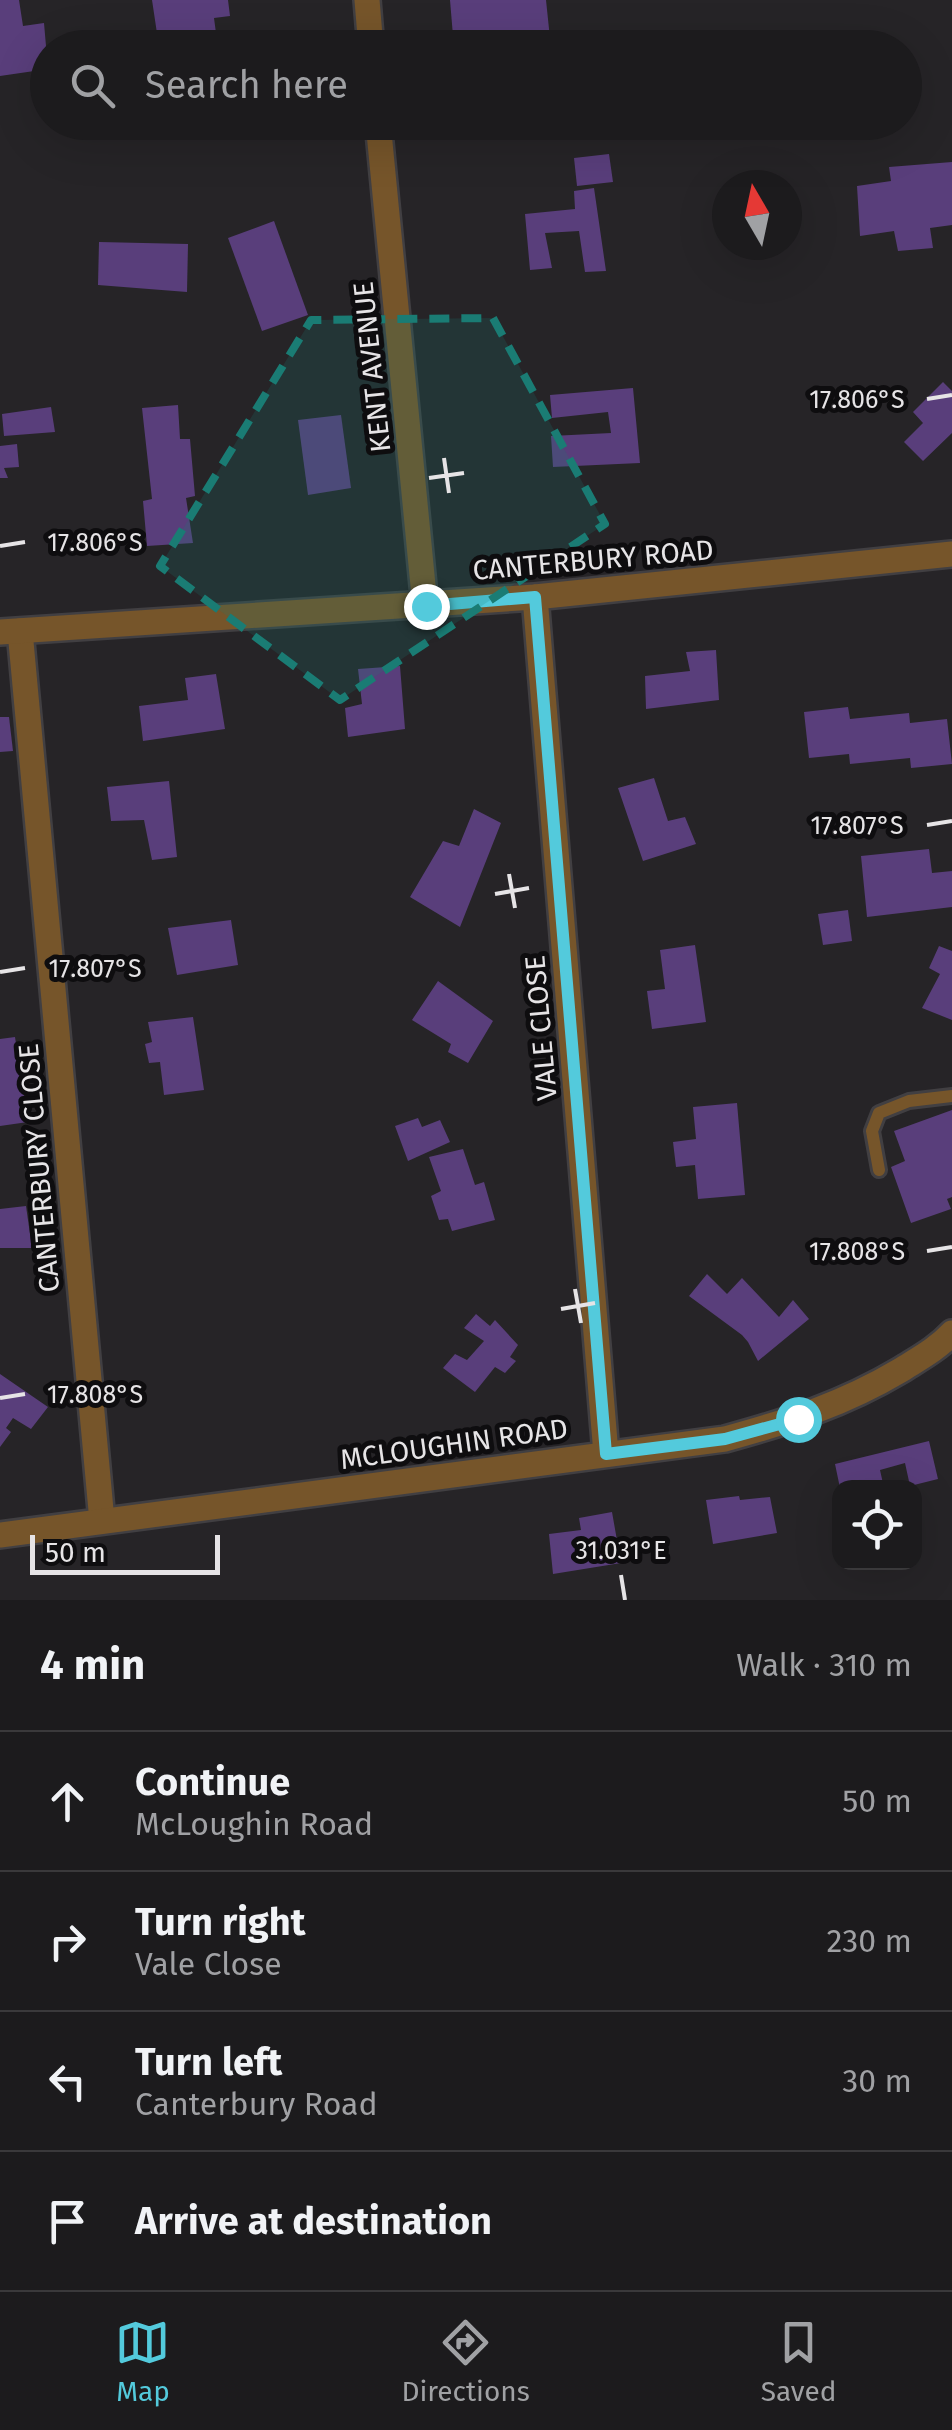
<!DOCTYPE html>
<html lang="en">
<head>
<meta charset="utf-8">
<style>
	:root { --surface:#1c1b1d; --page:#252426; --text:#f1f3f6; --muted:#a0a1a4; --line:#3a393b; --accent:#53cadc }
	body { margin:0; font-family:"Fira Sans",sans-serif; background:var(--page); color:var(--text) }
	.controls { position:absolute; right:30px; bottom:30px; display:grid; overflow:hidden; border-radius:20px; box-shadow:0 10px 40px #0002 }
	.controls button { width:90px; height:90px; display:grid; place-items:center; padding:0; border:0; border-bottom:2px solid var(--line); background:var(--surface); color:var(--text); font:50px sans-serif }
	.compass { position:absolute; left:712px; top:170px; width:90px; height:90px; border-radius:50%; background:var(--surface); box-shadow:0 10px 40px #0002; rotate:351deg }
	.scale { position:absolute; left:30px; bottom:25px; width:190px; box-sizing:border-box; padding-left:10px; border:5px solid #e6e4e6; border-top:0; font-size:28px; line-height:35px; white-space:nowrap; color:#e6e4e6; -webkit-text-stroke:8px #0e0d0f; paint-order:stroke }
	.stop { position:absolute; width:30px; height:30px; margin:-22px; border:8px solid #53cadc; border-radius:50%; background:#fff }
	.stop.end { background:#53cadc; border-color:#fff; box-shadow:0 2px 10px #0008 }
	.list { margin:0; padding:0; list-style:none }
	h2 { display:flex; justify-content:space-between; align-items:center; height:130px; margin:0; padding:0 40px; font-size:42px }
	h2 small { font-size:32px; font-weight:400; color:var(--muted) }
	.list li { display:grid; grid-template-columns:65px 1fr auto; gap:30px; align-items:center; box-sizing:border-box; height:140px; padding:0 40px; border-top:2px solid var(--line) }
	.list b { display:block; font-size:38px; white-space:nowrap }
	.list p { margin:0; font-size:32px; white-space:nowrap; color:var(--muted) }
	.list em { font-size:32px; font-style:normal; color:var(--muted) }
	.icon { flex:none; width:55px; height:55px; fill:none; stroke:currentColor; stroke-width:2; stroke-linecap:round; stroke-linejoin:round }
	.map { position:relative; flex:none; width:952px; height:1600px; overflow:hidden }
	.search { position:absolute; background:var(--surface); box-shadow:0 10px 40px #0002; left:30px; right:30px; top:30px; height:110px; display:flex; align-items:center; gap:25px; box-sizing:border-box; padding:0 35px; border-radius:55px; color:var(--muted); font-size:38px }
	.sheet { height:690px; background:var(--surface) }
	nav { display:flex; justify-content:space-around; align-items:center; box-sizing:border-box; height:140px; border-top:2px solid var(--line); background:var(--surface); font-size:28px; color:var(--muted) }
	nav a { display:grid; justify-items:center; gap:5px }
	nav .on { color:var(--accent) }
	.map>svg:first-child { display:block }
</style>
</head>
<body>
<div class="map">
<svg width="952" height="1600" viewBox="0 0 952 1600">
	<rect width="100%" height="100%" fill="#262427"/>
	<g fill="#593e7b">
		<polygon points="0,0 19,0 23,26 44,23 48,69 0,76"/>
		<polygon points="152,0 228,0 230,16 214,18 216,33 158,40"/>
		<polygon points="450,0 546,0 551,48 454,48"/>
		<polygon points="257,122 300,122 301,130 258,135"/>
		<polygon points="609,154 613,182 577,186 574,158"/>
		<polygon points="952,162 952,225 930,228 933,248 898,251 894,231 860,236 857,186 891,181 889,167"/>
		<polygon points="594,188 606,271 585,272 579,231 545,233 552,268 530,270 525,214 575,209 574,191"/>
		<polygon points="274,221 308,315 262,331 228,238"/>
		<polygon points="99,242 188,244 187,292 98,285"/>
		<polygon points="943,382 952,391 952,433 923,461 904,442 923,423 913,412"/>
		<polygon points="633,388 640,463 553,467 551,436 611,433 608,412 552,418 550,395"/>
		<polygon points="178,405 180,439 190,439 195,496 186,498 193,543 147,546 143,501 152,499 142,408"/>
		<polygon points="51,407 55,432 4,436 2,414"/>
		<polygon points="341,415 351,488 308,495 298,420"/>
		<polygon points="17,444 19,467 4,468 8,478 0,478 0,446"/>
		<polygon points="716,650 719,700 646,709 645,676 690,671 686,652"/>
		<polygon points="400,666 405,729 348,737 345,708 362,704 358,669"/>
		<polygon points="216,674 225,729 143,741 139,706 188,700 185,678"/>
		<polygon points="848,707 850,719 909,713 910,723 947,719 952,764 911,768 910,758 850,764 849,754 809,758 804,712"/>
		<polygon points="0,717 9,717 13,751 0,752"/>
		<polygon points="654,778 668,821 685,817 696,844 643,861 618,788"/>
		<polygon points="169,781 177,857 152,860 144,820 111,821 107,787"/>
		<polygon points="474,809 501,823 460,927 410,897 443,841 459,846"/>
		<polygon points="929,849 932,873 952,871 952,907 867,917 861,856"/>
		<polygon points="848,910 852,941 823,945 818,914"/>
		<polygon points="231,920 238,965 177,975 168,928"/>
		<polygon points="695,945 706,1022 652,1029 647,991 665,989 660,950"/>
		<polygon points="939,946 952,951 952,1020 922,1008 940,974 929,968"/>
		<polygon points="438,981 493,1021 468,1063 448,1052 451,1044 412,1020"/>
		<polygon points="193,1017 204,1090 164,1095 160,1062 149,1063 145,1044 152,1042 148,1022"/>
		<polygon points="15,1037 28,1122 0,1126 0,1039"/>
		<polygon points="737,1103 745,1195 698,1199 695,1165 676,1167 673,1142 696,1139 693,1107"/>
		<polygon points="952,1110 952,1197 947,1199 951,1209 911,1223 891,1167 905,1161 894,1131"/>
		<polygon points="418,1118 422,1127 440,1120 450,1142 408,1161 395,1126"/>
		<polygon points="463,1149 475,1185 484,1182 495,1220 452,1231 448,1219 439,1220 431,1196 441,1191 429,1157"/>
		<polygon points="26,1206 32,1248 0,1248 0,1209"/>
		<polygon points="707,1274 727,1294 742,1278 779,1317 793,1300 809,1319 758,1361 748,1342 742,1335 689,1296"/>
		<polygon points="476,1314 490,1326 495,1320 518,1345 510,1357 516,1361 505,1373 495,1367 475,1392 443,1368 455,1354 467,1360 484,1341 464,1328"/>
		<polygon points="0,1374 48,1407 31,1429 13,1418 6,1428 11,1432 0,1447"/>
		<polygon points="929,1441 938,1479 910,1486 905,1463 880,1470 884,1488 840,1488 835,1464"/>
		<polygon points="739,1496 740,1500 770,1497 777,1533 713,1544 706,1500"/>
		<polygon points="612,1512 621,1563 553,1574 549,1534 581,1530 579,1518"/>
	</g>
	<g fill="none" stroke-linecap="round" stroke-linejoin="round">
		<defs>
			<polyline id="service" points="879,1170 872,1131 879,1113 909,1101 952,1096"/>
			<g id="minor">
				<polyline points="367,0 371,48"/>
				<polyline points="378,122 425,606"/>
				<polyline points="535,597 606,1454"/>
				<polyline points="20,631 102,1521"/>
				<polyline points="0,632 535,597 952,554"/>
				<path d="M 0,1535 L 725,1439 C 790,1421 842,1405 901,1370 C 920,1358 937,1349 952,1333"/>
			</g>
		</defs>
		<use href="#service" stroke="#413f42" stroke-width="18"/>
		<use href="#minor" stroke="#413f42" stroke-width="30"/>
		<use href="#service" stroke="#76552a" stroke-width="12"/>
		<use href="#minor" stroke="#76552a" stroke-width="25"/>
	</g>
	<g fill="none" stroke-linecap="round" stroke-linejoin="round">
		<polyline stroke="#53cadc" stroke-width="12" points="426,606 535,597 606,1454 725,1439 798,1419"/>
	</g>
	<path fill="#1a7c74" fill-opacity="0.2" stroke="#1a7c74" stroke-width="8" stroke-dasharray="20 12" stroke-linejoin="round" d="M 493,318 L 605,524 L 340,700 L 160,566 L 311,320 Z"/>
	<path fill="none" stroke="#e6e4e6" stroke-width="4" d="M 927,399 L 952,395M 444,458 L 449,493M 429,478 L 464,473M 0,546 L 25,542M 927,825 L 952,821M 509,874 L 515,908M 495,894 L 529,888M 0,972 L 25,968M 927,1251 L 952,1247M 575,1289 L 581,1323M 561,1309 L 595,1303M 0,1398 L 25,1394M 621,1575 L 625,1600"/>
	<g text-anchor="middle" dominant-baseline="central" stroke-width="10" stroke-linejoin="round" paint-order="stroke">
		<g font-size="28" fill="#e6e4e6" stroke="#0e0d0f">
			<text transform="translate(372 367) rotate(-96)">KENT AVENUE</text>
			<text transform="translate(593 560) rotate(-5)">CANTERBURY ROAD</text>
			<text transform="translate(541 1028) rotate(-95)">VALE CLOSE</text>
			<text transform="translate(39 1168) rotate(-95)">CANTERBURY CLOSE</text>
			<text transform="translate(454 1444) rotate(-8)">MCLOUGHIN ROAD</text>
		</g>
	</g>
	<g font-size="25" text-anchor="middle" fill="#e6e4e6" stroke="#0e0d0f" stroke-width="10" stroke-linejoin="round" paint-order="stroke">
		<text x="857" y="408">17.806°S</text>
		<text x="95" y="551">17.806°S</text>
		<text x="857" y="834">17.807°S</text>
		<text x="95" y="977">17.807°S</text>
		<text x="857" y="1260">17.808°S</text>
		<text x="95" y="1403">17.808°S</text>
		<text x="621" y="1559">31.031°E</text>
	</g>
</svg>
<div class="controls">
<button><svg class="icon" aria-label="locate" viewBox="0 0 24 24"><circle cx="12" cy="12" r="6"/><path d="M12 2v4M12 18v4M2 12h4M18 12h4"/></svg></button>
</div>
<svg class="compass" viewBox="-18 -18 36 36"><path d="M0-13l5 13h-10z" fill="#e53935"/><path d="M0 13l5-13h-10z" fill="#a0a1a4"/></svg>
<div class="scale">50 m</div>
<div class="stop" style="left:798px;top:1419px"></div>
<div class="stop end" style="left:426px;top:606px"></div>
<div class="search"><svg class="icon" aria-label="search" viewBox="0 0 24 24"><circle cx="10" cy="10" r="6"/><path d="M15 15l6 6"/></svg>Search here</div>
</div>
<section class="sheet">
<h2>4 min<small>Walk · 310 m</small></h2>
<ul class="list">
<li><svg class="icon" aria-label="ahead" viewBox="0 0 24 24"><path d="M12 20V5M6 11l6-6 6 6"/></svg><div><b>Continue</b><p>McLoughin Road</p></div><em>50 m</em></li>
<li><svg class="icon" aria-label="right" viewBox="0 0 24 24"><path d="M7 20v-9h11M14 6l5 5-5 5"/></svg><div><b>Turn right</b><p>Vale Close</p></div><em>230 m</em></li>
<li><svg class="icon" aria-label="left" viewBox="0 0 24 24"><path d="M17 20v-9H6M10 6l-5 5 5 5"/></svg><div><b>Turn left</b><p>Canterbury Road</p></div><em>30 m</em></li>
<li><svg class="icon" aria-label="arrive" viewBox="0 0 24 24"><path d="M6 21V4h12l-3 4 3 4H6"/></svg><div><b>Arrive at destination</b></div></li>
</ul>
</section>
<nav>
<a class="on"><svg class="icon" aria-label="map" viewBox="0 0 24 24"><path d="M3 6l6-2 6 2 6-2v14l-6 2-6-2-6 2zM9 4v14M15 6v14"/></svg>Map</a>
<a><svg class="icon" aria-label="directions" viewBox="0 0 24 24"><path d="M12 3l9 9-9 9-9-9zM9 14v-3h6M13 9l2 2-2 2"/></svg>Directions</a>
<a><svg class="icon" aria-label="saved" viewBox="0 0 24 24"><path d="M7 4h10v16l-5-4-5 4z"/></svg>Saved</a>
</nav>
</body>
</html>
